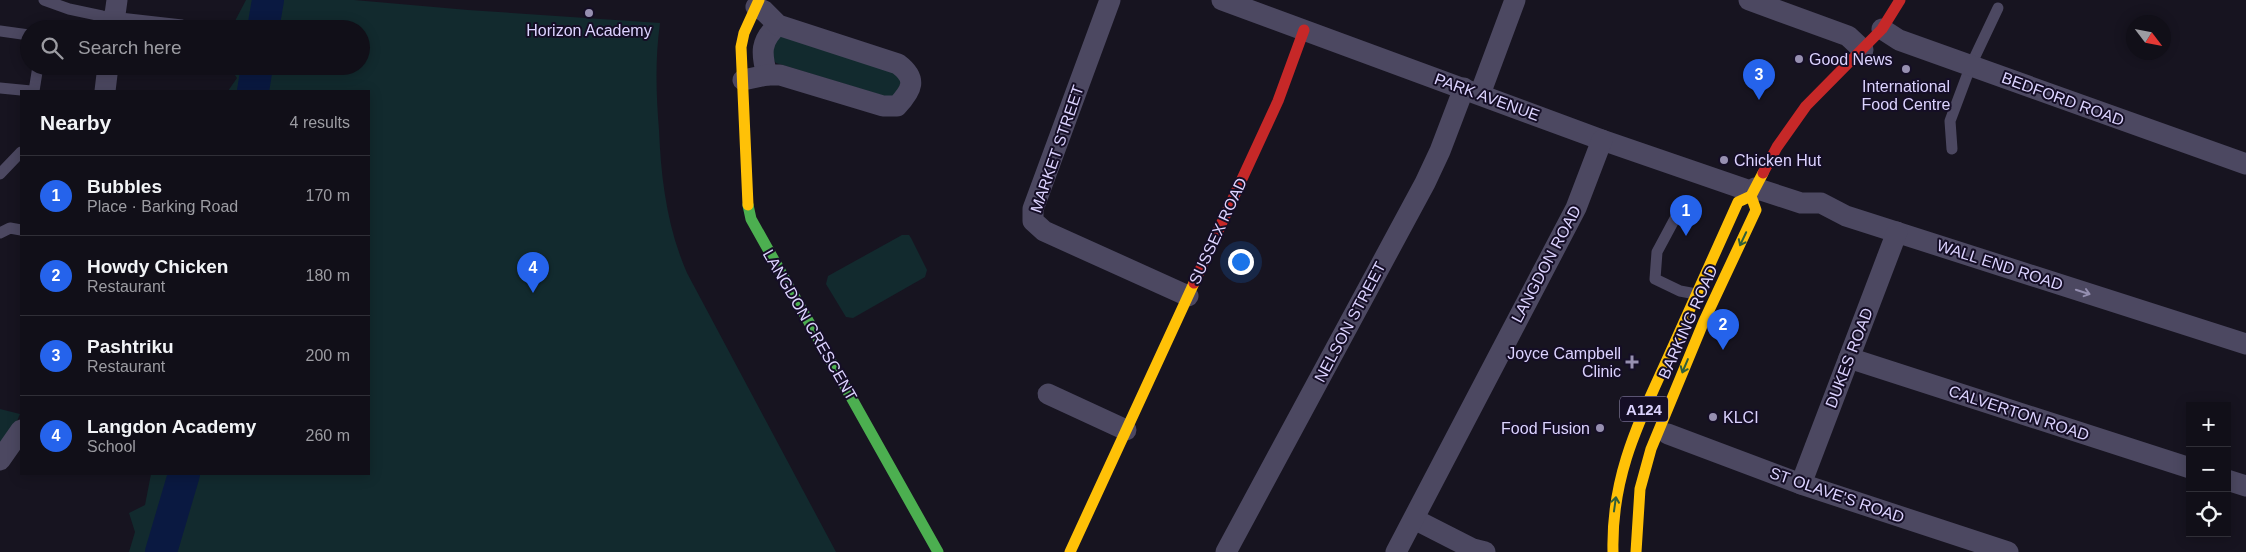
<!DOCTYPE html>
<html lang="en">
<head>
<meta charset="utf-8">
<style>
	:root { --surface:#110f18; --page:#1a1821; --text:#f1f3f6; --muted:#9c9ca2; --line:#302f37; --accent:#2563eb }
	body { margin:0; font-family:Helvetica,sans-serif; background:var(--page); color:var(--text) }
	.controls { position:absolute; right:15px; bottom:15px; display:grid; overflow:hidden; border-radius:0px; box-shadow:0 2px 12px #0003 }
	.controls button { width:45px; height:45px; display:grid; place-items:center; padding:0; border:0; border-bottom:1px solid var(--line); background:var(--surface); color:var(--text); font:25px sans-serif }
	.compass { position:absolute; left:2126px; top:15px; width:45px; height:45px; border-radius:50%; background:var(--surface); box-shadow:0 2px 12px #0003; rotate:122deg }
	.you { position:absolute; left:1240px; top:261px; width:18px; height:18px; margin:-12px; border:4px solid #fff; border-radius:50%; background:#1a73e8; box-shadow:0 0 0 8px #1a73e833 }
	.badge { display:grid; place-items:center; width:32px; height:32px; border-radius:50%; background:var(--accent); color:#fff; font-size:16px; font-weight:700 }
	.pin { position:absolute; translate:-50% -41px; filter:drop-shadow(0 1px 2px #0008) }
	.pin::after { content:''; position:absolute; top:26px; width:18px; height:15px; background:inherit; clip-path:polygon(0 0,100% 0,50% 100%) }
	.list { margin:0; padding:0; list-style:none }
	h2 { display:flex; justify-content:space-between; align-items:center; height:65px; margin:0; padding:0 20px; font-size:21px }
	h2 small { font-size:16px; font-weight:400; color:var(--muted) }
	.list li { display:grid; grid-template-columns:32px 1fr auto; gap:15px; align-items:center; box-sizing:border-box; height:80px; padding:0 20px; border-top:1px solid var(--line) }
	.list b { display:block; font-size:19px; white-space:nowrap }
	.list p { margin:0; font-size:16px; white-space:nowrap; color:var(--muted) }
	.list em { font-size:16px; font-style:normal; color:var(--muted) }
	.icon { flex:none; width:28px; height:28px; fill:none; stroke:currentColor; stroke-width:2; stroke-linecap:round; stroke-linejoin:round }
	.map { position:relative; flex:none; width:2246px; height:552px; overflow:hidden }
	.search { position:absolute; background:var(--surface); box-shadow:0 2px 12px #0003; left:20px; top:20px; width:350px; height:55px; display:flex; align-items:center; gap:12px; box-sizing:border-box; padding:0 18px; border-radius:28px; color:var(--muted); font-size:19px }
	.panel { position:absolute; background:var(--surface); box-shadow:0 2px 12px #0003; left:20px; top:90px; width:350px; height:385px; border-radius:0px }
	.map>svg:first-child { display:block }
</style>
</head>
<body>
<div class="map">
<svg width="2246" height="552" viewBox="0 0 2246 552">
	<rect width="100%" height="100%" fill="#171420"/>
	<g fill="#122a2e">
		<path d="M 246,0 L 354,0 L 468,10 L 660,23 C 655,59 656,93 659,130 C 661,179 667,227 687,273 L 836,552 L 129,552 L 135,532 L 129,513 L 145,505 L 151,474 L 369,474 L 369,91 L 228,91 L 237,78 L 229,66 L 361,66 L 361,29 L 235,29 L 235,21 Z"/>
		<polygon points="784,36 898,71 903,77 894,99 776,63 772,58 770,50 779,37"/>
		<polygon points="902,235 909,235 911,238 927,270 925,277 853,318 846,317 826,284 828,276"/>
		<polygon points="0,409 20,414 15,426 0,449"/>
	</g>
	<g fill="none" stroke-linecap="round" stroke-linejoin="round">
		<g stroke="#0a1941" stroke-width="32">
			<polyline points="263,29 268,0"/>
			<polyline points="253,91 257,66"/>
			<polyline points="161,552 184,474"/>
		</g>
		<g stroke="#4c4861" stroke-width="11">
			<polyline points="44,0 69,9 102,16 182,25"/>
			<polyline points="0,31 29,35"/>
			<polyline points="0,88 31,91"/>
			<polyline points="34,91 38,66"/>
			<polyline points="1952,149 1950,121 1971,65 1998,8"/>
			<polyline points="0,174 21,152"/>
			<polyline points="1679,211 1657,252 1655,279 1680,291 1696,294"/>
			<polyline points="0,233 10,228 21,230"/>
		</g>
		<g stroke="#4c4861" stroke-width="21">
			<polyline points="1110,0 1033,209 1033,221 1044,231 1188,296"/>
			<polyline points="1222,0 1602,140 1753,192"/>
			<polyline points="1749,0 1848,36 1863,50"/>
			<polyline points="113,29 117,0"/>
			<polyline points="1882,29 1899,40 2246,164"/>
			<path d="M 767,75 C 761,53 760,41 778,25"/>
			<path d="M 743,80 L 767,75 L 780,75 L 883,106 L 897,106 C 912,90 918,79 898,64 L 778,25 L 764,11 L 756,7"/>
			<polyline points="105,91 108,66"/>
			<polyline points="1480,94 1515,0"/>
			<polyline points="1755,188 1801,203 1821,203 1846,216 2246,344"/>
			<polyline points="1849,358 2190,468"/>
			<polyline points="1048,394 1126,430"/>
			<polyline points="1668,434 1801,484 2008,552"/>
			<polyline points="0,460 21,430"/>
			<polyline points="2227,480 2246,486"/>
			<polyline points="1801,484 1897,232"/>
			<polyline points="1414,519 1473,549 1485,552"/>
			<polyline points="1226,552 1425,183 1440,151 1464,88"/>
			<polyline points="1396,552 1576,208 1602,140"/>
		</g>
		<polyline stroke="#4caf50" stroke-width="11" points="748,205 751,219 938,552"/>
		<g stroke="#ffc107" stroke-width="11">
			<polyline points="748,205 741,47 744,33 759,0"/>
			<polyline points="1070,552 1194,283"/>
			<path d="M 1613,552 C 1611,474 1640,420 1671,351 C 1693,301 1716,252 1738,202 L 1751,196 L 1763,173"/>
			<polyline points="1636,552 1640,489 1651,449 1704,321 1756,210 1751,196"/>
		</g>
		<g stroke="#c62828" stroke-width="11">
			<polyline points="1763,173 1777,147 1806,106 1882,29 1900,0"/>
			<polyline points="1194,283 1278,101 1304,30"/>
		</g>
	</g>
	<defs><path id="oneway-shaft" d="M-6 0H5M1.5-3L5.5 0L1.5 3" fill="none" stroke-width="1.6" stroke-linecap="round" stroke-linejoin="round" transform="scale(1.25)"/></defs>
	<g stroke="#305e3b">
		<use href="#oneway-shaft" transform="translate(1743 239) rotate(115)"/>
		<use href="#oneway-shaft" transform="translate(1685 366) rotate(113)"/>
		<use href="#oneway-shaft" transform="translate(1615 504) rotate(-82)"/>
	</g>
	<use stroke="#948eb0" href="#oneway-shaft" transform="translate(2083 292) rotate(18)"/>
	<g fill="#9790b1" stroke="#150e26" stroke-width="2">
		<circle cx="589" cy="13" r="5"/>
		<circle cx="1799" cy="59" r="5"/>
		<circle cx="1906" cy="69" r="5"/>
		<circle cx="1724" cy="160" r="5"/>
		<path d="M1629.5 354.5h5v5h5v5h-5v5h-5v-5h-5v-5h5z"/>
		<circle cx="1713" cy="417" r="5"/>
		<circle cx="1600" cy="428" r="5"/>
	</g>
	<g text-anchor="middle" dominant-baseline="central" stroke-width="4" stroke-linejoin="round" paint-order="stroke">
		<rect fill="#150e26" stroke="#a098be" stroke-width="1" x="1620" y="396.5" width="48" height="25" rx="4"/>
		<g font-size="15" font-weight="bold" fill="#dcd3ff">
			<text x="1644" y="409">A124</text>
		</g>
		<g font-size="16" fill="#dcd3ff" stroke="#150e26" text-anchor="start">
			<text x="589" y="30" text-anchor="middle">Horizon Academy</text>
			<text x="1809" y="59">Good News</text>
			<text x="1906" y="86" text-anchor="middle">International<tspan x="1906" dy="18">Food Centre</tspan></text>
			<text x="1734" y="160">Chicken Hut</text>
			<text x="1621" y="353" text-anchor="end">Joyce Campbell<tspan x="1621" dy="18">Clinic</tspan></text>
			<text x="1723" y="417">KLCI</text>
			<text x="1590" y="428" text-anchor="end">Food Fusion</text>
		</g>
		<g font-size="16" fill="#dcd3ff" stroke="#150e26">
			<text transform="translate(1487 97) rotate(20)">PARK AVENUE</text>
			<text transform="translate(2063 99) rotate(20)">BEDFORD ROAD</text>
			<text transform="translate(1057 149) rotate(-71)">MARKET STREET</text>
			<text transform="translate(1218 231) rotate(-65)">SUSSEX ROAD</text>
			<text transform="translate(1546 264) rotate(-62)">LANGDON ROAD</text>
			<text transform="translate(2000 265) rotate(18)">WALL END ROAD</text>
			<text transform="translate(1350 322) rotate(-62)">NELSON STREET</text>
			<text transform="translate(1688 322) rotate(-66)">BARKING ROAD</text>
			<text transform="translate(810 325) rotate(60)">LANGDON CRESCENT</text>
			<text transform="translate(1849 358) rotate(-69)">DUKES ROAD</text>
			<text transform="translate(2019 413) rotate(18)">CALVERTON ROAD</text>
			<text transform="translate(1837 495) rotate(19)">ST OLAVE'S ROAD</text>
		</g>
	</g>
</svg>
<div class="controls">
<button>+</button>
<button>−</button>
<button><svg class="icon" aria-label="locate" viewBox="0 0 24 24"><circle cx="12" cy="12" r="6"/><path d="M12 2v4M12 18v4M2 12h4M18 12h4"/></svg></button>
</div>
<svg class="compass" viewBox="-18 -18 36 36"><path d="M0-13l5 13h-10z" fill="#e53935"/><path d="M0 13l5-13h-10z" fill="#9c9ca2"/></svg>
<div class="you"></div>
<div class="pin badge" style="left:1686px;top:236px">1</div>
<div class="pin badge" style="left:1723px;top:350px">2</div>
<div class="pin badge" style="left:1759px;top:100px">3</div>
<div class="pin badge" style="left:533px;top:293px">4</div>
<div class="search"><svg class="icon" aria-label="search" viewBox="0 0 24 24"><circle cx="10" cy="10" r="6"/><path d="M15 15l6 6"/></svg>Search here</div>
<section class="panel">
<h2>Nearby<small>4 results</small></h2>
<ul class="list">
<li><span class="badge">1</span><div><b>Bubbles</b><p>Place · Barking Road</p></div><em>170 m</em></li>
<li><span class="badge">2</span><div><b>Howdy Chicken</b><p>Restaurant</p></div><em>180 m</em></li>
<li><span class="badge">3</span><div><b>Pashtriku</b><p>Restaurant</p></div><em>200 m</em></li>
<li><span class="badge">4</span><div><b>Langdon Academy</b><p>School</p></div><em>260 m</em></li>
</ul>
</section>
</div>
</body>
</html>
